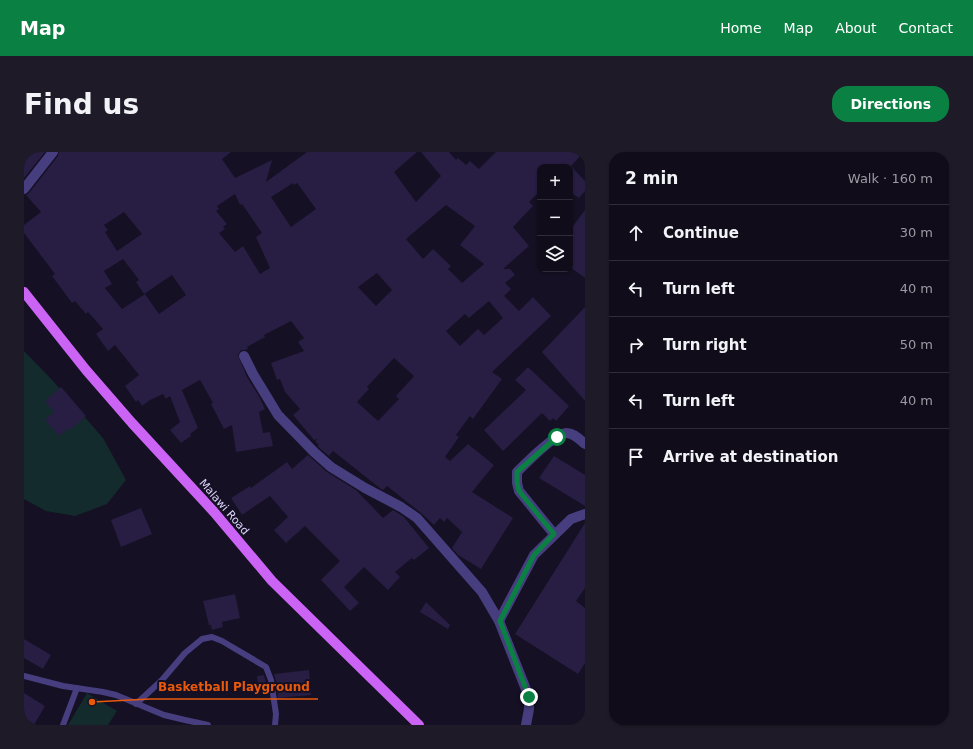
<!DOCTYPE html>
<html lang="en">
<head>
<meta charset="utf-8">
<style>
	:root { --surface:#100c1a; --page:#1e1a27; --text:#f1f3f6; --muted:#9c9ba2; --line:#302c39; --accent:#0b8043 }
	body { margin:0; font-family:"DejaVu Sans",sans-serif; background:var(--page); color:var(--text) }
	.controls { position:absolute; right:12px; top:12px; display:grid; overflow:hidden; border-radius:8px; box-shadow:0 1px 3px #0004 }
	.controls button { width:36px; height:36px; display:grid; place-items:center; padding:0; border:0; border-bottom:1px solid var(--line); background:var(--surface); color:var(--text); font:20px sans-serif }
	.stop { position:absolute; width:12px; height:12px; margin:-9px; border:3px solid #0b8043; border-radius:50%; background:#fff }
	.stop.end { background:#0b8043; border-color:#fff; box-shadow:0 1px 4px #0008 }
	.list { margin:0; padding:0; list-style:none }
	h2 { display:flex; justify-content:space-between; align-items:center; height:52px; margin:0; padding:0 16px; font-size:17px }
	h2 small { font-size:13px; font-weight:400; color:var(--muted) }
	.list li { display:grid; grid-template-columns:26px 1fr auto; gap:12px; align-items:center; box-sizing:border-box; height:56px; padding:0 16px; border-top:1px solid var(--line) }
	.list b { display:block; font-size:15px; white-space:nowrap }
	.list em { font-size:13px; font-style:normal; color:var(--muted) }
	.icon { flex:none; width:22px; height:22px; fill:none; stroke:currentColor; stroke-width:2; stroke-linecap:round; stroke-linejoin:round }
	.map { position:relative; flex:none; width:561px; height:573px; overflow:hidden; border-radius:16px }
	header { display:flex; align-items:center; gap:24px; box-sizing:border-box; height:56px; padding:0 20px; background:var(--accent); color:#fff }
	header strong { font-size:19px }
	nav { display:flex; gap:22px; margin-inline-start:auto; font-size:14px }
	.intro { display:flex; align-items:center; justify-content:space-between; box-sizing:border-box; height:96px; padding:0 24px }
	h1 { margin:0; font-size:28px }
	.button { padding:10px 18px; border-radius:16px; background:var(--accent); color:#fff; font-size:14px; font-weight:700 }
	main { display:flex; gap:24px; padding:0 24px }
	aside { flex:1; background:var(--surface); border-radius:16px; box-shadow:0 1px 3px #0004 }
	.map>svg:first-child { display:block }
</style>
</head>
<body>
<header>
<strong>Map</strong>
<nav><a>Home</a><a>Map</a><a>About</a><a>Contact</a></nav>
</header>
<div class="intro"><h1>Find us</h1><a class="button">Directions</a></div>
<main>
<div class="map">
<svg width="561" height="573" viewBox="0 0 561 573">
	<rect width="100%" height="100%" fill="#151023"/>
	<g fill="#132b2c">
		<polygon points="0,199 29,229 79,286 102,328 83,352 51,364 22,359 0,347"/>
		<polygon points="63,541 93,559 84,573 44,573"/>
	</g>
	<g fill="#281d42" fill-rule="evenodd">
		<polygon points="0,0 21,0 0,26"/>
		<path d="M 35,0 L 207,0 L 198,7 L 211,26 L 248,8 L 242,30 L 283,0 L 393,0 L 370,20 L 392,50 L 417,24 L 397,0 L 425,0 L 432,8 L 434,6 L 442,13 L 446,9 L 455,17 L 472,0 L 560,0 L 547,14 L 561,29 L 561,39 L 555,46 L 546,40 L 546,14 L 516,15 L 516,39 L 505,50 L 509,54 L 489,75 L 505,94 L 479,117 L 486,117 L 491,123 L 481,131 L 487,137 L 480,144 L 495,159 L 509,145 L 527,164 L 468,220 L 478,227 L 449,267 L 446,264 L 432,283 L 435,285 L 421,305 L 426,309 L 444,292 L 470,313 L 448,340 L 489,366 L 457,417 L 434,403 L 428,396 L 438,380 L 423,366 L 420,370 L 416,366 L 410,373 L 397,361 L 363,334 L 359,338 L 357,337 L 309,299 L 305,304 L 293,294 L 295,293 L 291,289 L 294,287 L 290,288 L 269,263 L 276,257 L 261,240 L 256,227 L 253,228 L 247,211 L 280,199 L 274,190 L 280,186 L 267,169 L 240,183 L 241,185 L 223,195 L 224,197 L 221,198 L 217,198 L 214,203 L 223,225 L 236,246 L 241,257 L 235,260 L 239,281 L 246,280 L 249,294 L 212,300 L 208,273 L 200,277 L 187,252 L 189,251 L 176,228 L 158,238 L 174,276 L 166,282 L 167,284 L 157,291 L 146,278 L 156,270 L 146,244 L 142,247 L 139,242 L 126,248 L 118,254 L 114,248 L 112,250 L 101,234 L 115,223 L 91,193 L 84,199 L 72,182 L 79,177 L 64,160 L 62,162 L 51,149 L 48,151 L 28,124 L 31,122 L 0,81 L 0,73 L 17,60 L 2,43 L 5,41 L 34,4 ZM 269,31 L 270,33 L 273,31 L 292,57 L 267,75 L 247,45 ZM 211,42 L 216,53 L 218,52 L 238,81 L 232,85 L 246,116 L 236,122 L 219,94 L 211,100 L 195,81 L 201,77 L 199,75 L 203,72 L 192,59 L 195,57 L 193,54 ZM 422,53 L 451,74 L 436,93 L 460,112 L 438,131 L 424,117 L 427,114 L 409,97 L 399,107 L 382,87 ZM 100,60 L 118,82 L 93,99 L 81,80 L 84,78 L 80,73 ZM 99,107 L 115,128 L 112,130 L 120,142 L 148,123 L 162,143 L 135,162 L 121,142 L 98,157 L 81,136 L 88,132 L 80,119 ZM 353,121 L 368,138 L 352,154 L 334,135 ZM 465,149 L 479,166 L 460,183 L 454,177 L 436,194 L 422,179 L 441,162 L 445,166 ZM 370,206 L 390,224 L 372,244 L 375,247 L 354,269 L 333,250 L 345,237 L 343,235 Z"/>
		<polygon points="561,58 561,126 546,115 546,78"/>
		<polygon points="561,155 561,249 518,200"/>
		<polygon points="504,215 545,254 532,269 529,266 526,269 518,261 479,299 460,278 502,238 491,228"/>
		<polygon points="37,235 62,264 46,278 45,276 35,284 21,268 30,260 21,249"/>
		<polygon points="284,303 303,320 332,338 359,366 369,358 380,365 405,396 390,408 388,406 371,420 376,425 364,438 340,415 320,435 335,451 326,459 297,428 316,409 281,374 262,391 250,378 264,365 246,344 218,363 207,346 226,334 227,336 263,310 268,317"/>
		<polygon points="530,304 561,323 561,354 515,326"/>
		<polygon points="117,356 128,382 97,395 87,368"/>
		<polygon points="561,371 561,436 552,449 561,456 561,511 554,522 491,482"/>
		<polygon points="211,442 216,466 198,470 199,475 188,478 187,473 185,473 179,449"/>
		<polygon points="402,450 426,473 424,477 396,460"/>
		<polygon points="0,487 27,503 19,517 0,506"/>
		<polygon points="285,518 287,543 254,546 253,533 250,522"/>
		<polygon points="240,523 243,535 234,536 233,524"/>
		<polygon points="0,541 21,554 10,573 0,567"/>
	</g>
	<g fill="none" stroke-linecap="round" stroke-linejoin="round">
		<g stroke="#463e7e" stroke-width="6">
			<polyline points="0,524 39,534 79,540 92,543 140,563 161,568 184,573"/>
			<polyline points="112,552 138,528 161,501 178,487 188,485 198,489 242,515 247,528 252,562 251,573"/>
			<polyline points="39,573 53,536"/>
		</g>
		<g stroke="#463e7e" stroke-width="10">
			<polyline points="0,37 29,0"/>
			<polyline points="220,204 229,222 254,263 290,300 307,315 341,336 377,355 393,366 458,440 475,469 505,545 505,557 502,573"/>
			<path d="M 530,382 L 495,339 L 493,331 L 493,320 C 501,312 532,281 542,281 C 550,281 555,287 561,292"/>
			<polyline points="475,469 510,403 547,367 561,362"/>
		</g>
		<polyline stroke="#cb63f4" stroke-width="10" points="0,140 62,218 108,271 190,360 248,429 395,573"/>
	</g>
	<g fill="none" stroke-linecap="round" stroke-linejoin="round">
		<polyline stroke="#0b8043" stroke-width="5" points="505,545 476,469 510,403 530,382 495,339 493,331 493,320 533,285"/>
	</g>
	<g text-anchor="middle" dominant-baseline="central" stroke-width="4" stroke-linejoin="round" paint-order="stroke">
		<g font-size="11" fill="#ddd5fc" stroke="#151023">
			<text transform="translate(200 355) rotate(49)">Malawi Road</text>
		</g>
	</g>
	<path fill="none" stroke="#e8590c" stroke-width="1.5" d="M68 550L126 547H294"/>
	<circle fill="#e8590c" stroke="#151023" stroke-width="1.5" cx="68" cy="550" r="4"/>
	<g font-size="12" text-anchor="middle" font-weight="bold" fill="#e8590c" stroke="#151023" stroke-width="4" stroke-linejoin="round" paint-order="stroke">
		<text x="210" y="539">Basketball Playground</text>
	</g>
</svg>
<div class="controls">
<button>+</button>
<button>−</button>
<button><svg class="icon" aria-label="layers" viewBox="0 0 24 24"><path d="M12 4l9 5-9 5-9-5zM3 14l9 5 9-5"/></svg></button>
</div>
<div class="stop" style="left:533px;top:285px"></div>
<div class="stop end" style="left:505px;top:545px"></div>
</div>
<aside>
<h2>2 min<small>Walk · 160 m</small></h2>
<ul class="list">
<li><svg class="icon" aria-label="ahead" viewBox="0 0 24 24"><path d="M12 20V5M6 11l6-6 6 6"/></svg><div><b>Continue</b></div><em>30 m</em></li>
<li><svg class="icon" aria-label="left" viewBox="0 0 24 24"><path d="M17 20v-9H6M10 6l-5 5 5 5"/></svg><div><b>Turn left</b></div><em>40 m</em></li>
<li><svg class="icon" aria-label="right" viewBox="0 0 24 24"><path d="M7 20v-9h11M14 6l5 5-5 5"/></svg><div><b>Turn right</b></div><em>50 m</em></li>
<li><svg class="icon" aria-label="left" viewBox="0 0 24 24"><path d="M17 20v-9H6M10 6l-5 5 5 5"/></svg><div><b>Turn left</b></div><em>40 m</em></li>
<li><svg class="icon" aria-label="arrive" viewBox="0 0 24 24"><path d="M6 21V4h12l-3 4 3 4H6"/></svg><div><b>Arrive at destination</b></div></li>
</ul>
</aside>
</main>
</body>
</html>
